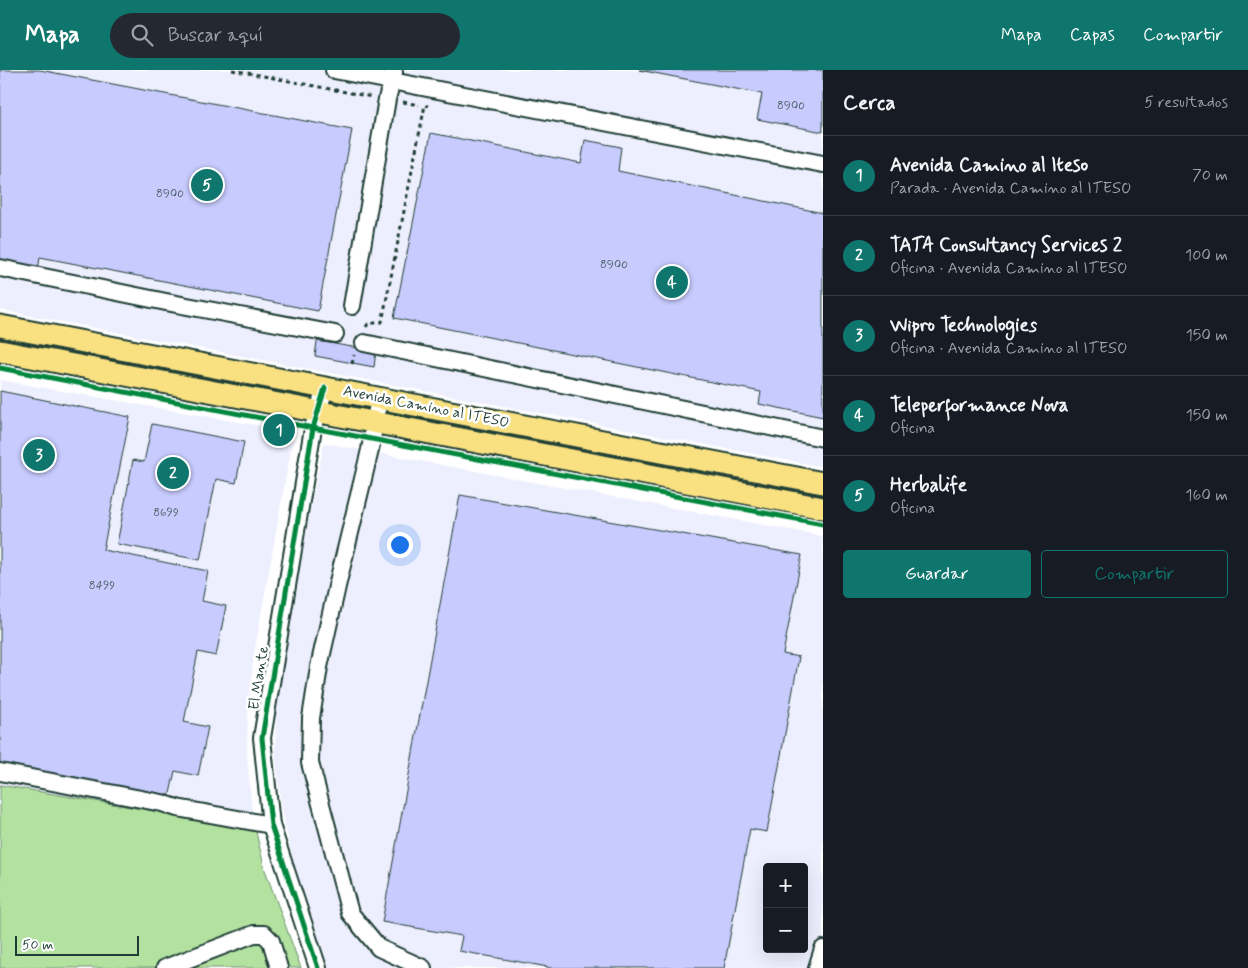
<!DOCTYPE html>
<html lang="es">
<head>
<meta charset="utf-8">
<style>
	:root { --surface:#171b24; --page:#242831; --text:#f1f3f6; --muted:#9ea1a6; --line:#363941; --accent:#0f766e }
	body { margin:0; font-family:Mynerve,sans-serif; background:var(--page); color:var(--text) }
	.controls { position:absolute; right:15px; bottom:15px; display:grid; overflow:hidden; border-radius:5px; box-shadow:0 5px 20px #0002 }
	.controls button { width:45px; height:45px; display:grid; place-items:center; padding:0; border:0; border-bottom:1px solid var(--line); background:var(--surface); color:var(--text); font:25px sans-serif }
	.scale { position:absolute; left:15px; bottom:12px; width:124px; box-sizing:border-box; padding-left:5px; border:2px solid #1f3d34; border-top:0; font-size:14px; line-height:18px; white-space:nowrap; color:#1f3d34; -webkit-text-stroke:4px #fff; paint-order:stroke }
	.you { position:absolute; left:399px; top:474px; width:18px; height:18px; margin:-12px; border:4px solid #fff; border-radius:50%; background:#1a73e8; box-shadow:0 0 0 8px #1a73e833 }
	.badge { display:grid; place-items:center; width:32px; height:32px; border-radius:50%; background:var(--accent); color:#fff; font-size:16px; font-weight:700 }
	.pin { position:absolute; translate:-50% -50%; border:2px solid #fff; box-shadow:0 1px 5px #0006 }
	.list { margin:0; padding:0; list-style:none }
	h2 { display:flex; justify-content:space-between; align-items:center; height:65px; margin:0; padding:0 20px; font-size:21px }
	h2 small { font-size:16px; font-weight:400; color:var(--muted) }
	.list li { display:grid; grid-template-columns:32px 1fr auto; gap:15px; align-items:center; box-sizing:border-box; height:80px; padding:0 20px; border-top:1px solid var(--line) }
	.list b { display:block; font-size:19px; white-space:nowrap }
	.list p { margin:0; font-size:16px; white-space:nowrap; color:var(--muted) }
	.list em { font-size:16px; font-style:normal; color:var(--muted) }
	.actions { display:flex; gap:10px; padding:15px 20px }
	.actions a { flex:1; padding:11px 0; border:1px solid var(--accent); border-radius:5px; text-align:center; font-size:18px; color:var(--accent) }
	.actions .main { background:var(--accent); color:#fff }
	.icon { flex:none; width:28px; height:28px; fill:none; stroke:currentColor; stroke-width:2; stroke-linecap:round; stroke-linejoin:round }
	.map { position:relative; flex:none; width:823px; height:898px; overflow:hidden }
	header { display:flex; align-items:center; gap:30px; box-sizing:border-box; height:70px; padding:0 25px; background:var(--accent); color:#fff }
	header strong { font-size:24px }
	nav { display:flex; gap:28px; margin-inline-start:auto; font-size:18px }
	.search { width:350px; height:45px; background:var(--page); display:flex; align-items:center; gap:12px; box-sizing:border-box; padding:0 18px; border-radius:28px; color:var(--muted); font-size:19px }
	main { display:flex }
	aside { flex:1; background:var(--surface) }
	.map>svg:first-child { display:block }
</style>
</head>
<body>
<header>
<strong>Mapa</strong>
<div class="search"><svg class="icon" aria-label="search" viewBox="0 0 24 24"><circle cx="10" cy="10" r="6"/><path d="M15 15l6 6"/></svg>Buscar aquí</div>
<nav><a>Mapa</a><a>Capas</a><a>Compartir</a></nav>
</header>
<main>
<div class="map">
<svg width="823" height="898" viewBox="0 0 823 898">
	<rect width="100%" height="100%" fill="#fff"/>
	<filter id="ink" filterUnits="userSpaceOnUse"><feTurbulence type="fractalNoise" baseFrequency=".02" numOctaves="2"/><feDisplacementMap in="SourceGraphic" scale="10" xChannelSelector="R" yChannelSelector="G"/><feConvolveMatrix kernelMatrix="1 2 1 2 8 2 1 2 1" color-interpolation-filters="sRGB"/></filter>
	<g filter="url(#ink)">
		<g fill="#eeeffe" fill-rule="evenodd">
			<polygon points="0,0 823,0 823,397 0,240"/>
			<polygon points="0,310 294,362 254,584 248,640 247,684 251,732 255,758 0,715"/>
			<path d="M 324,373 L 823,466 L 823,898 L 329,898 L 291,785 L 281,733 L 275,682 L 276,643 L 281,585 ZM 767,797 L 804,797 L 804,879 L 767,879 Z"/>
		</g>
		<polygon fill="#b3e1a0" stroke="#698f6a" points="0,715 255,758 265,800 301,898 0,898"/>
		<g fill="#c7cbfd" stroke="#1f3d34">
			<polygon points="0,0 40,0 352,60 318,241 40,187 38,201 0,193"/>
			<polygon points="639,0 823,0 823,62 757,49 762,24"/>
			<polygon points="431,63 581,93 585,70 621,77 618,101 823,143 823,347 759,334 761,322 394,248"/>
			<polygon points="317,271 376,281 374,297 315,286"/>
			<polygon points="0,321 130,347 103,480 208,501 202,531 226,536 216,586 198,582 184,652 208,657 198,706 175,701 169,728 0,695"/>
			<polygon points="152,354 244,372 236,413 216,409 200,490 117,474 133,390 144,392"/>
			<polygon points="460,425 802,485 783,584 799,587 767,762 750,759 724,898 548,898 548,897 459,881 462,866 382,852"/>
		</g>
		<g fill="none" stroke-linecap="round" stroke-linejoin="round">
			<defs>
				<g id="minor">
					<polyline points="334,0 823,94"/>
					<polyline points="0,198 166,232 335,264"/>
					<polyline points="352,236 387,29 394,2"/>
					<polyline points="364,273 823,368"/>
					<polyline points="379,328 370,380 338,512 319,597 311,648 310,693 350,843 379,878 423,898"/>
					<polyline points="0,702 162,733 177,738 271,755"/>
					<polyline points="165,898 254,864 264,864 271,871 279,898"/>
					<polyline points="318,898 271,755 262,668 313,358 325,318"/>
					<polyline points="817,898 823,879"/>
				</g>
				<g id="major">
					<polyline points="0,256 823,413"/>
					<polyline points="0,281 823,438"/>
				</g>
			</defs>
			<use href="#minor" stroke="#1f3d34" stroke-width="20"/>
			<use href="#major" stroke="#1f3d34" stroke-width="25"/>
			<g stroke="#1f3d34" stroke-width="3" stroke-dasharray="4 4" stroke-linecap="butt">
				<polyline points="232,0 372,27"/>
				<polyline points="403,32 419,35"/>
				<polyline points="366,257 368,254 382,252 425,35 428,36"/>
				<polyline points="352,294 354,285"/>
			</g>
			<use href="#minor" stroke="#fff" stroke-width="16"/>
			<use href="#major" stroke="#f9e181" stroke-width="21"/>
			<defs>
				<g id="cycleway">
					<polyline points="0,298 313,358 823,454"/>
					<polyline points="318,898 271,755 262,668 313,358 325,318"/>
				</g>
			</defs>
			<use href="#cycleway" stroke="#fff" stroke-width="8"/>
			<use href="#cycleway" stroke="#00873e" stroke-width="5"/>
		</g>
	</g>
	<g text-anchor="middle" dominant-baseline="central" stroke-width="5" stroke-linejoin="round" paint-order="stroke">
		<g font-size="12" fill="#496066">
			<text x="791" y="36">8900</text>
			<text x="170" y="124">8900</text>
			<text x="614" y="195">8900</text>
			<text x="166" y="443">8699</text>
			<text x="102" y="516">8499</text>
		</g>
		<g font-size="15" fill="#1f3d34" stroke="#fff">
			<text transform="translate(426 337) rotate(11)">Avenida Camino al ITESO</text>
			<text transform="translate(259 608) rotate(-81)">El Mante</text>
		</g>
	</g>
</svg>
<div class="controls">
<button>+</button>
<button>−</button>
</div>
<div class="scale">50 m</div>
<div class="you"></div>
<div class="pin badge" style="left:279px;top:360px">1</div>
<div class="pin badge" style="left:173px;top:403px">2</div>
<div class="pin badge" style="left:39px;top:385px">3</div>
<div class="pin badge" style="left:672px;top:212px">4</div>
<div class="pin badge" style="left:207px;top:115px">5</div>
</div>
<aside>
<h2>Cerca<small>5 resultados</small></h2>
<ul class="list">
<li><span class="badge">1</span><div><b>Avenida Camino al Iteso</b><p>Parada · Avenida Camino al ITESO</p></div><em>70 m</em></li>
<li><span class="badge">2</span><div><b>TATA Consultancy Services 2</b><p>Oficina · Avenida Camino al ITESO</p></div><em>100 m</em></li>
<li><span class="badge">3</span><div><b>Wipro Technologies</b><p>Oficina · Avenida Camino al ITESO</p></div><em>150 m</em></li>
<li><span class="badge">4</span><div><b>Teleperformance Nova</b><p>Oficina</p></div><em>150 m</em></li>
<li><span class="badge">5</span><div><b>Herbalife</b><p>Oficina</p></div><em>160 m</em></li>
</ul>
<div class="actions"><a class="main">Guardar</a><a>Compartir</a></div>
</aside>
</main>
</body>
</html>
